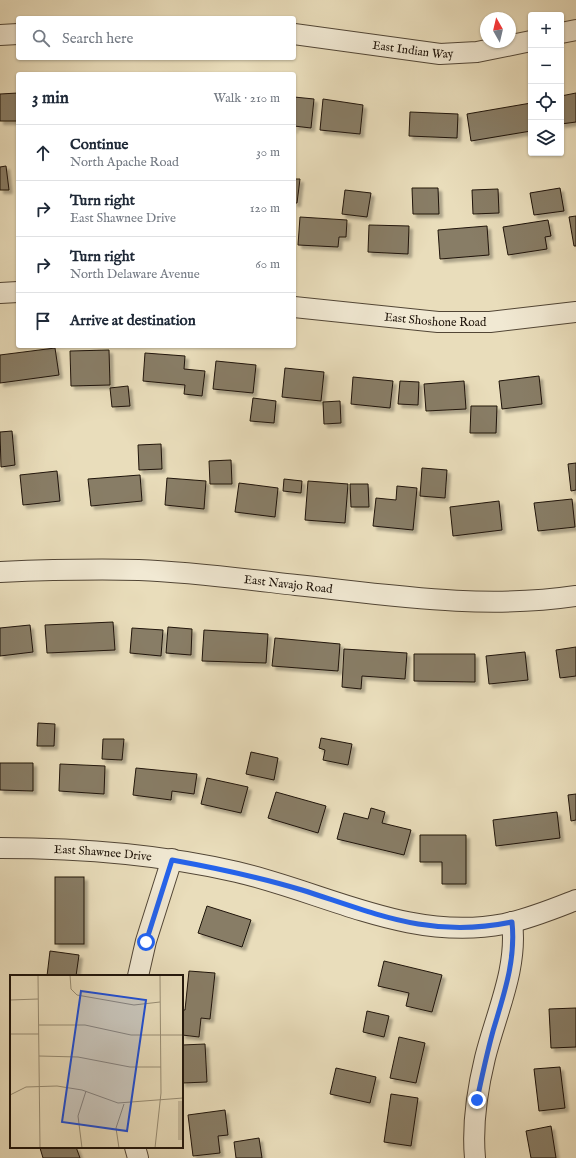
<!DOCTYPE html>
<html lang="en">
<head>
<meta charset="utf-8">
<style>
	:root { --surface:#fff; --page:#f2f2f3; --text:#1f2937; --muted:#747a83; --line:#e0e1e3 }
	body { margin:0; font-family:"IM FELL English",serif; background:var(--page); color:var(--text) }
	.controls { position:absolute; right:12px; top:12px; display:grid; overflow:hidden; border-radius:4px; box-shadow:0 1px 3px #0004 }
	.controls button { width:36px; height:36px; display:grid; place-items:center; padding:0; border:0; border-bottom:1px solid var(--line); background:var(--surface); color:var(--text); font:20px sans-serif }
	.compass { position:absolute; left:480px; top:12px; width:36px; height:36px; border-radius:50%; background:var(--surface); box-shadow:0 1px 3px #0004; rotate:352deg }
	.stop { position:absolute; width:12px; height:12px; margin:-9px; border:3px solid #2563eb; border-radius:50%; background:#fff }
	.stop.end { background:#2563eb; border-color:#fff; box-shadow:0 1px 4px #0008 }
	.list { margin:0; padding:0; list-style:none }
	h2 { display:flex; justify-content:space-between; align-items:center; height:52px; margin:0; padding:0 16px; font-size:17px }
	h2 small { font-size:13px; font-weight:400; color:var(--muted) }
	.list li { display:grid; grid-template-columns:26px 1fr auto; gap:12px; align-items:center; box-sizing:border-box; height:56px; padding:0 16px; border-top:1px solid var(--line) }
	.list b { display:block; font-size:15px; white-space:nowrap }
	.list p { margin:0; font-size:13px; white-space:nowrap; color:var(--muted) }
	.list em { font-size:13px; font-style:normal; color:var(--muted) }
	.icon { flex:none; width:22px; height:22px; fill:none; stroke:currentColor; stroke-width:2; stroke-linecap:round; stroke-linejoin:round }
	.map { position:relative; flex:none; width:576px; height:1158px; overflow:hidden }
	.search { position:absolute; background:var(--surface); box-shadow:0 1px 3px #0004; left:16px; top:16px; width:280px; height:44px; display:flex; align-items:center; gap:10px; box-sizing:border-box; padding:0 14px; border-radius:4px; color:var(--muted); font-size:15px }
	.panel { position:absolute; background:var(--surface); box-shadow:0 1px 3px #0004; left:16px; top:72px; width:280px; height:276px; border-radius:4px }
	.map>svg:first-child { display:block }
</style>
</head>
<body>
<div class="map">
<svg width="576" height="1158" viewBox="0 0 576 1158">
	<defs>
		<filter id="shadow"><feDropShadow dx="3.5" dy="3.5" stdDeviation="1" flood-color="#0004"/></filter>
	</defs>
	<rect width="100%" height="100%" fill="#e9ddbb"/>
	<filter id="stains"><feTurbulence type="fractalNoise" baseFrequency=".005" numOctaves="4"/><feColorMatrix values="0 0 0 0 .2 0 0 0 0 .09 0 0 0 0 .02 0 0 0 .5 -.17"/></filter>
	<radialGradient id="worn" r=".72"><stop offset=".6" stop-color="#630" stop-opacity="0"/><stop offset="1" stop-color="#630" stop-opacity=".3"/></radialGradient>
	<g fill="#887d66" stroke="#1f140a" filter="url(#shadow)">
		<polygon points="18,93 18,121 0,121 0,94"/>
		<polygon points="576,93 576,122 561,124 561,96"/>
		<polygon points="294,97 314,99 311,128 294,126 294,130"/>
		<polygon points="323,99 363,105 360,134 320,130"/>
		<polygon points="531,103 531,131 471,141 467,114"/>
		<polygon points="410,112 458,114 457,138 409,136"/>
		<polygon points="6,166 9,190 0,190 0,167"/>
		<polygon points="294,179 300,179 297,203 294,203"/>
		<polygon points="412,188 438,188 439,214 413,214"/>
		<polygon points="560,188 564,211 534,215 530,193"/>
		<polygon points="498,189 499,213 473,214 472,190"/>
		<polygon points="345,190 371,193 367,217 342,214"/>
		<polygon points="576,216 576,246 574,246 569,217"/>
		<polygon points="300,217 347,220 346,237 339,237 338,247 298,245"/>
		<polygon points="548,220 551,236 545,237 547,249 508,255 503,227"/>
		<polygon points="369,225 409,226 408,254 368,252"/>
		<polygon points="487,226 489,255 440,259 438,230"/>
		<polygon points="55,348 59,375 0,383 0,355"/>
		<polygon points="109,350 110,385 71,386 70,351"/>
		<polygon points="145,353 185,356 184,369 205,371 202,396 184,394 185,385 143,381"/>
		<polygon points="216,361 256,365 253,393 213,389"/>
		<polygon points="285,368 324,372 321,401 282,397"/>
		<polygon points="539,376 542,404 502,409 499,381"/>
		<polygon points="353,377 393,381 390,408 351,404"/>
		<polygon points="400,381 419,382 418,405 398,404"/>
		<polygon points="464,381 466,409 426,411 424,384"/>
		<polygon points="128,386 130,406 112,407 110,388"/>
		<polygon points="253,398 276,401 274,423 250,421"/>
		<polygon points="340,401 341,423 324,424 323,402"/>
		<polygon points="471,406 497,406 496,433 470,433"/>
		<polygon points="12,431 15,465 1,467 0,432"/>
		<polygon points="161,444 162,469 139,470 138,445"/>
		<polygon points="231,460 232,484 210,484 209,461"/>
		<polygon points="576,463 576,490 571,491 568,464"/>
		<polygon points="422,468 447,470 445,498 420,496"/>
		<polygon points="57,471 60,501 23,505 20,475"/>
		<polygon points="140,475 142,501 91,506 88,479"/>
		<polygon points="167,478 206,481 204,509 165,505"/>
		<polygon points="284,479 302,481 301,493 283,491"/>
		<polygon points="308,481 348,484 345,523 305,520"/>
		<polygon points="239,483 278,488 275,517 235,512"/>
		<polygon points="350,484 368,484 369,507 351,507"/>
		<polygon points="397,486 417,488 413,530 373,526 376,498 396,500"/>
		<polygon points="572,499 575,527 538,531 534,503"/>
		<polygon points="499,501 502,530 453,536 450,507"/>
		<polygon points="113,622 115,650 47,653 45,625"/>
		<polygon points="30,625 33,652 0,656 0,628"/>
		<polygon points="168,627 192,629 191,655 166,653"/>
		<polygon points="132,628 163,630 161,656 130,653"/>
		<polygon points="204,630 268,634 266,663 202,661"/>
		<polygon points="275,638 340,644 338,671 272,666"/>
		<polygon points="576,647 576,676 560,678 556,650"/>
		<polygon points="344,649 407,653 405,679 362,676 361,689 342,687"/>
		<polygon points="525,652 528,680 489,684 486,656"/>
		<polygon points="414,654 475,654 475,682 414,681"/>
		<polygon points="38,723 55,724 54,746 37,746"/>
		<polygon points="321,738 352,744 348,765 323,760 325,750 319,748"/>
		<polygon points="103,739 124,739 122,760 102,759"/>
		<polygon points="251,752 278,758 274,780 246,774"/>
		<polygon points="0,763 33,763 33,791 0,790"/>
		<polygon points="60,764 105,766 104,794 59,791"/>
		<polygon points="136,768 197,774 194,794 172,791 171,800 133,795"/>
		<polygon points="207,778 248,787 241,813 201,804"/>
		<polygon points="276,792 326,806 318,833 268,818"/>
		<polygon points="576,794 576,820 571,821 568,795"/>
		<polygon points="371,808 385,812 382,823 411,830 404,855 337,839 344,813 368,819"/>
		<polygon points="557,812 560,838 496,846 493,820"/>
		<polygon points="420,835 466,835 466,884 442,884 442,862 420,862"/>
		<rect x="55" y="877" width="29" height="67"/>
		<polygon points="207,906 251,920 242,947 198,933"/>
		<polygon points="50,951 79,955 76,976 47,976"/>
		<polygon points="384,961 442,975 432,1012 406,1006 409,993 378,986"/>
		<polygon points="189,971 215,973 210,1019 201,1018 199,1037 182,1035 182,1010 185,1010"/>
		<polygon points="576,1008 576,1047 551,1048 549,1009"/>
		<polygon points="367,1011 389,1016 384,1037 363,1032"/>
		<polygon points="399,1037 425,1043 416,1083 390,1078"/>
		<polygon points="205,1044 207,1082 182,1083 182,1045"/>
		<polygon points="560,1067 565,1108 539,1111 534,1069"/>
		<polygon points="336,1068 376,1077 370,1103 330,1094"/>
		<polygon points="391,1094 418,1098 411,1146 384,1142"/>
		<polygon points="225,1110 228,1135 218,1136 220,1153 193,1156 188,1115"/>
		<polygon points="551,1126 556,1158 531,1158 526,1131"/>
		<polygon points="259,1138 262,1158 236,1158 234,1142"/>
		<polygon points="44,1147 76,1147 80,1158 43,1158 40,1148"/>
	</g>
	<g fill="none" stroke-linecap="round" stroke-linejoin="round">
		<defs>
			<g id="street">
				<polyline points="561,33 576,30"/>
				<path id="s1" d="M 294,34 L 440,54 L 477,52 L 531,41"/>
				<polyline points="0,35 18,34"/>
				<polyline points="0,293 18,292"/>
				<path id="s2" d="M 294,307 L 438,322 L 490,322 L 576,312"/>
				<path id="s3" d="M 0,572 C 46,570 93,569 139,570 C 191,572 244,579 296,585 C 389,595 483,610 576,596"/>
				<path id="s4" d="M 0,848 C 80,848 159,854 237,872 C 327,893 410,942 504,924 C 529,919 553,909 576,900"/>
				<polyline points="138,976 146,941 172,859"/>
				<polyline points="135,1147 138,1158"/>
				<path d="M 475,1158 C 472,1125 477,1091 485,1058 C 496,1013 518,969 512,922"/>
			</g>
		</defs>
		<use href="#street" stroke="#524636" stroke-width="22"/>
		<use href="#street" stroke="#f1e9d3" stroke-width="20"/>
	</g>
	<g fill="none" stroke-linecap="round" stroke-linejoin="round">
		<path stroke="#2563eb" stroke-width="5" d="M 146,942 L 172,860 C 216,868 259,877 302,890 C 377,914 431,939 512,922 C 516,960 504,994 493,1031 C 487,1053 482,1076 477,1100"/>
	</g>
	<g text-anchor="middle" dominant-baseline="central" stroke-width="3.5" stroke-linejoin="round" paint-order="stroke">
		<g font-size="12" fill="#1f140a" stroke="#f1e9d3">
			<text stroke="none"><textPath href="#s1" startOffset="120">East Indian Way</textPath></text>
			<text stroke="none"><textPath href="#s2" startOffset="142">East Shoshone Road</textPath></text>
			<text stroke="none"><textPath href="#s3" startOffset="289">East Navajo Road</textPath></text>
			<text stroke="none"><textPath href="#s4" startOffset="103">East Shawnee Drive</textPath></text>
		</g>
	</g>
	<g transform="translate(10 975)">
		<rect width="173" height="173" fill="#e9ddbb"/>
		<path d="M 168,126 L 173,126 L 173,165 L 168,165 Z" fill="#c7bb9d"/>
		<path fill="none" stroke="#988d74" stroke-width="1" d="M 28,0 L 30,173M 60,0 L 61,14 L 67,20 L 124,30 L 150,27M 0,25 L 28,24M 29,50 L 75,50 L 121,60 L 173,60M 0,59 L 29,59M 29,81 L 68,82 L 120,92 L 151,92M 0,120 L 16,112 L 47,111 L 72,115 L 108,128 L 173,123M 72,173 L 68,141 L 76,116M 109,173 L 106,153 L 114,129M 145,173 L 151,118 L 150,0"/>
		<path fill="#1d4ed8" fill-opacity="0.15" stroke="#1d4ed8" stroke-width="2" d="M 71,16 L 136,25 L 117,156 L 52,147 Z"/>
		<rect width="173" height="173" fill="none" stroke="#1f140a" stroke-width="2"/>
	</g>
	<rect width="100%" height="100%" filter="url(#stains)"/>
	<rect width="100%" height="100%" fill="url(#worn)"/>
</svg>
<div class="controls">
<button>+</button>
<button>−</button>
<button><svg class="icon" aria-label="locate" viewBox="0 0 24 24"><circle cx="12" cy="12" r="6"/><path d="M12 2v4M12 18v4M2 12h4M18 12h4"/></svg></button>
<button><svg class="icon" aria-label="layers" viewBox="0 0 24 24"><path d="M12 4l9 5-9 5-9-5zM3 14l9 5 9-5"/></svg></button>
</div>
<svg class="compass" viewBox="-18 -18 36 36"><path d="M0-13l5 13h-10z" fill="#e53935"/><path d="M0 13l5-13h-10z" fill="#747a83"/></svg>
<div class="stop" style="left:146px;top:942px"></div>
<div class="stop end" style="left:477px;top:1100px"></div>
<div class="search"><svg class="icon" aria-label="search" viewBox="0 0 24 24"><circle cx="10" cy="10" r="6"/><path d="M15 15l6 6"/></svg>Search here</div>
<section class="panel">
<h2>3 min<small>Walk · 210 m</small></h2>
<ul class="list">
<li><svg class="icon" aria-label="ahead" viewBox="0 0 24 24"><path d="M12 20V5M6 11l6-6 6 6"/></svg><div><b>Continue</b><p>North Apache Road</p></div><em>30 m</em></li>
<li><svg class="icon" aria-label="right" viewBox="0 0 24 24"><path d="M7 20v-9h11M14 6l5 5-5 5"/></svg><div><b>Turn right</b><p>East Shawnee Drive</p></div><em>120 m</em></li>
<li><svg class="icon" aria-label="right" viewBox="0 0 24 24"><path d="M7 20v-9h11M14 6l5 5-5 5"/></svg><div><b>Turn right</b><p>North Delaware Avenue</p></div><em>60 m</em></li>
<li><svg class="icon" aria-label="arrive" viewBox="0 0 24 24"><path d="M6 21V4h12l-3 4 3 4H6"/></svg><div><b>Arrive at destination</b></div></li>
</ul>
</section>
</div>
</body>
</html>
